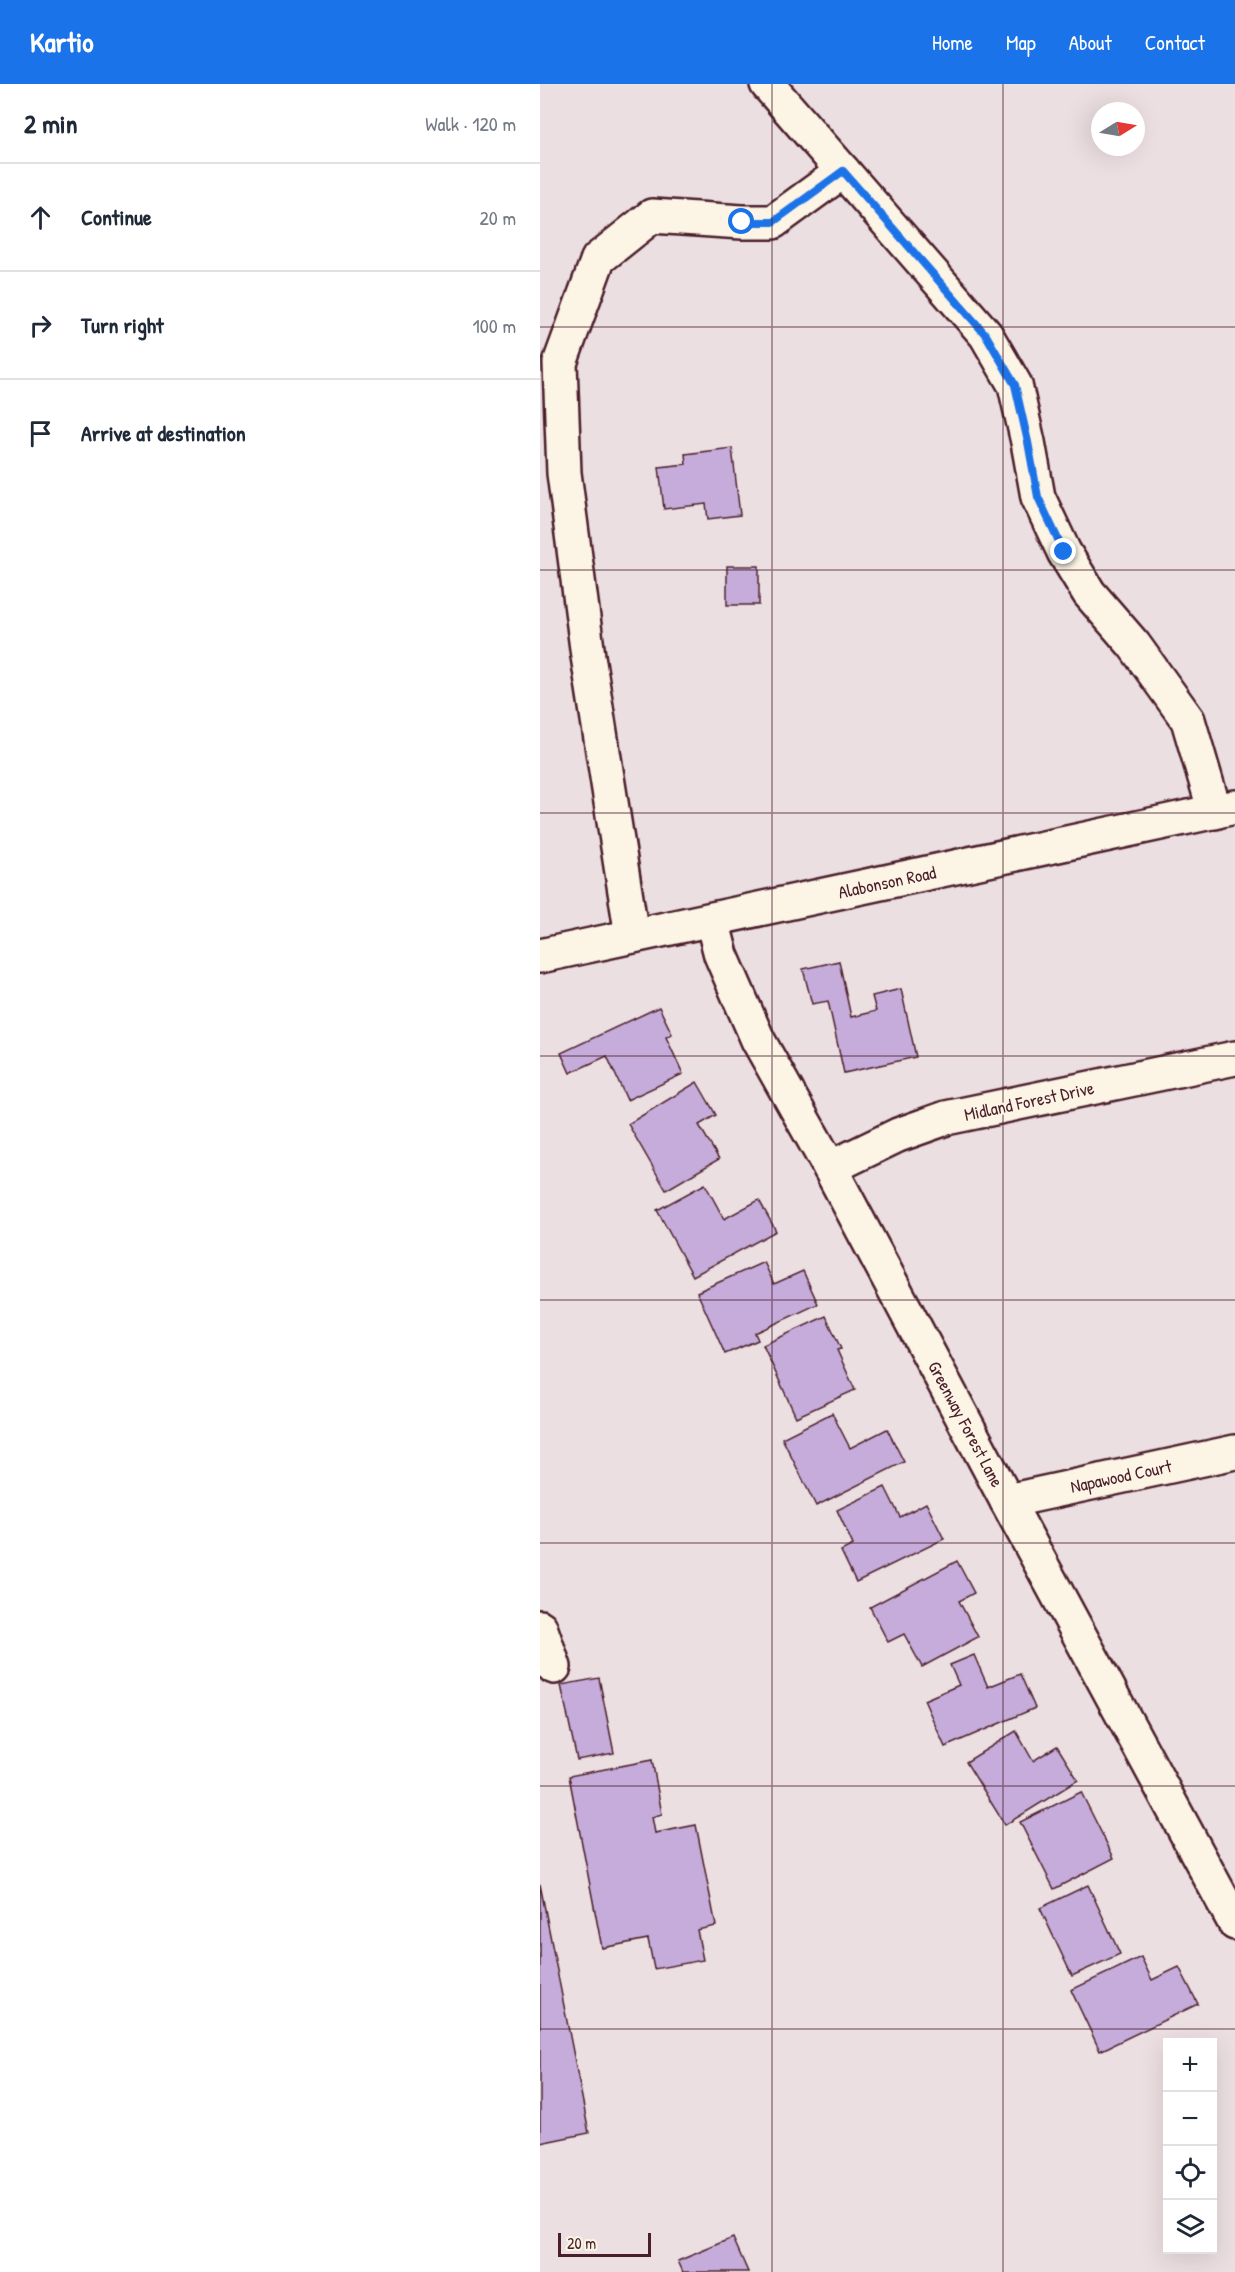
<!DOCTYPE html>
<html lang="en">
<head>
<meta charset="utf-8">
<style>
	:root { --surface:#fff; --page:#f6f6f7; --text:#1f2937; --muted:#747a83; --line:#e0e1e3; --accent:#1a73e8 }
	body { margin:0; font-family:"Patrick Hand",sans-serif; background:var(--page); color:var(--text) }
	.controls { position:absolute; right:18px; bottom:18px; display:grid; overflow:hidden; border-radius:0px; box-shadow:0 6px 24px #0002 }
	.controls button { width:54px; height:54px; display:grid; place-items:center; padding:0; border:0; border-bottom:2px solid var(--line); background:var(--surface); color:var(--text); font:30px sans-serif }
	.compass { position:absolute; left:551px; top:18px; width:54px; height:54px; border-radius:50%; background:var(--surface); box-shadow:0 6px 24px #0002; rotate:79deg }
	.scale { position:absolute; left:18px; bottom:15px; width:93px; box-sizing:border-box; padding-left:6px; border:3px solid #4a1f2b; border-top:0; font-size:16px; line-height:21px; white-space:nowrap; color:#4a1f2b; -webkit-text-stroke:4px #fcf5e5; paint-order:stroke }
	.stop { position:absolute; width:18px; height:18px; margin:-14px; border:4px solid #1a73e8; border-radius:50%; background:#fff }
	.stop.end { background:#1a73e8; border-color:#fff; box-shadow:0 2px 6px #0008 }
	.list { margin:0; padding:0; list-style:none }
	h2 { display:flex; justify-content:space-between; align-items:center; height:78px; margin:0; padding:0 24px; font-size:26px }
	h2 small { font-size:20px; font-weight:400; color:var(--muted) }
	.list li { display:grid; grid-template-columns:39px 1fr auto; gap:18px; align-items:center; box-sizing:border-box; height:108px; padding:0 24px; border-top:2px solid var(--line) }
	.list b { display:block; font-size:22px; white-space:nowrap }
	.list em { font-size:20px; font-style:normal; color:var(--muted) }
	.icon { flex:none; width:33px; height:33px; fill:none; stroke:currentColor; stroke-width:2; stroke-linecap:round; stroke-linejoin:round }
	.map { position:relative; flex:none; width:695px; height:2188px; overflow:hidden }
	header { display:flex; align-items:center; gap:36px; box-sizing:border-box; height:84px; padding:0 30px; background:var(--accent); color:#fff }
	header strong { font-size:28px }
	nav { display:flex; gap:33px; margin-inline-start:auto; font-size:21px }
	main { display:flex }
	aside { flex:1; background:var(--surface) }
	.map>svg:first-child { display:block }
</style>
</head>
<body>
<header>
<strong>Kartio</strong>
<nav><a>Home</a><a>Map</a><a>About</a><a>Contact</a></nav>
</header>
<main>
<aside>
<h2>2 min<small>Walk · 120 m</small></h2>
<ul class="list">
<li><svg class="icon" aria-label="ahead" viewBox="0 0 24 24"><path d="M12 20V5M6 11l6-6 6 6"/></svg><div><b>Continue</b></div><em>20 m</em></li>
<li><svg class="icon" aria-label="right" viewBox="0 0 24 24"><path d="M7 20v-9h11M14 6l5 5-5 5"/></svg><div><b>Turn right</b></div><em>100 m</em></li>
<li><svg class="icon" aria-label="arrive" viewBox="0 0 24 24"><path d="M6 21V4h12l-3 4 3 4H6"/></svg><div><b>Arrive at destination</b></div></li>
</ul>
</aside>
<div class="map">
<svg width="695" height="2188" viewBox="0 0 695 2188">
	<rect width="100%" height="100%" fill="#ecdfe2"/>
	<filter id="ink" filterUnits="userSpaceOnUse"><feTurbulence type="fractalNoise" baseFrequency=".0167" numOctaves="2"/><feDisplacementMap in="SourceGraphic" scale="12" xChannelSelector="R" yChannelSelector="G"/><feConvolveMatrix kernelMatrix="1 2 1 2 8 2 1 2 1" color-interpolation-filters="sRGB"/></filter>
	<g filter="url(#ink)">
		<g fill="#c5acda" stroke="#4a1f2b" stroke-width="1.5">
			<polygon points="192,364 200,431 168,435 166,420 124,425 119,383 146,380 145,370"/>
			<rect x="187" y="482" width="32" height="39"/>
			<polygon points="299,877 311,933 336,927 332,912 361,905 376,973 304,989 288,917 272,920 263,885"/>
			<polygon points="119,923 132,950 126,953 143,990 87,1016 67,972 30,989 21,969"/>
			<polygon points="157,998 176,1031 159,1041 179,1075 126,1106 88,1040"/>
			<polygon points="165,1100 184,1135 219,1116 236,1147 153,1192 117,1126"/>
			<polygon points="224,1178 234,1200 263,1187 278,1220 215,1249 218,1256 185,1270 157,1208"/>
			<polygon points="286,1232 301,1265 297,1266 315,1306 256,1333 223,1261"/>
			<polygon points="292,1329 310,1364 347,1345 364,1378 276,1422 242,1354"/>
			<polygon points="345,1403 360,1433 386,1419 404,1455 316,1498 301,1467 313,1461 297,1426"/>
			<polygon points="417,1477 434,1509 419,1517 438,1553 382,1583 364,1550 348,1558 330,1523"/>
			<polygon points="434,1571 448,1603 480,1590 495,1624 405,1663 384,1616 419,1601 410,1581"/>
			<polygon points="59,1594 74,1669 37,1676 21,1601"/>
			<polygon points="476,1647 493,1677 517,1662 538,1696 465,1741 426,1678"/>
			<polygon points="112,1676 122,1730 112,1733 115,1749 156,1741 176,1842 157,1846 163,1876 114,1885 108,1855 62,1864 29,1692"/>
			<polygon points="541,1708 574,1774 514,1805 480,1738"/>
			<polygon points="0,1800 49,2049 0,2059"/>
			<polygon points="548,1801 580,1870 532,1892 500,1824"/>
			<polygon points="601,1873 612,1896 639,1883 658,1920 560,1967 531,1906"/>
			<polygon points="193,2154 208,2188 143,2188 138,2177"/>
		</g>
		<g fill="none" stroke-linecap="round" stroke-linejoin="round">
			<defs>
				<g id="minor">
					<polyline points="227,0 446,251 475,301 488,358 498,413 524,468 549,509 594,561 648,636 675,728"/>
					<polyline points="172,836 181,871 218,956 290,1084 467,1417 695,1839"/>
					<polyline points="92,852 48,572 24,389 20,279 58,175 112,132 202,138 233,138 303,87"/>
					<polyline points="0,872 695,723"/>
					<polyline points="290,1084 358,1051 406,1034 695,974"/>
					<polyline points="467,1417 695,1368"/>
					<polyline points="0,1543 14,1583"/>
				</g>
			</defs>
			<use href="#minor" stroke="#4a1f2b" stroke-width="38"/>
			<use href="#minor" stroke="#fcf5e5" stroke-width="33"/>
		</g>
	</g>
	<g fill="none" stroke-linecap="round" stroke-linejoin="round" filter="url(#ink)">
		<polyline stroke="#1a73e8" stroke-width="8" points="202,138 233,138 303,87 446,251 475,301 488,358 498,413 524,468"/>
	</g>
	<path fill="none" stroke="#4a1f2b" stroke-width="1.5" stroke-opacity="0.55" d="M 232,0 L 232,2188M 463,0 L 463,2188M 0,243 L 695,243M 0,486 L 695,486M 0,729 L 695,729M 0,972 L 695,972M 0,1216 L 695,1216M 0,1459 L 695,1459M 0,1702 L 695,1702M 0,1945 L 695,1945"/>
	<g text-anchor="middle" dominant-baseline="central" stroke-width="4.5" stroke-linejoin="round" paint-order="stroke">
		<g font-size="18" fill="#4a1f2b" stroke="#fcf5e5">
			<text transform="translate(347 798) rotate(-12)">Alabonson Road</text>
			<text transform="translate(489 1017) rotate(-12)">Midland Forest Drive</text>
			<text transform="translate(426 1340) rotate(62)">Greenway Forest Lane</text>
			<text transform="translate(581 1392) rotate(-12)">Napawood Court</text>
		</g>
	</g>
</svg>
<div class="controls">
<button>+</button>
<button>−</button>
<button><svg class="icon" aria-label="locate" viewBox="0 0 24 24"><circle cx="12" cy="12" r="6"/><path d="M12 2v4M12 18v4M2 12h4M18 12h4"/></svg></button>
<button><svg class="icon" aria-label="layers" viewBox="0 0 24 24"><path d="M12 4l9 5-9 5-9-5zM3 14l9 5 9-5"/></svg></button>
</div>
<svg class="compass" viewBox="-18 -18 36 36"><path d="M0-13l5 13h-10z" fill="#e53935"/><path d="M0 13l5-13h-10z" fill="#747a83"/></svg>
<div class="scale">20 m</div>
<div class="stop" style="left:202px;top:138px"></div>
<div class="stop end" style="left:524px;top:468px"></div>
</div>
</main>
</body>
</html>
